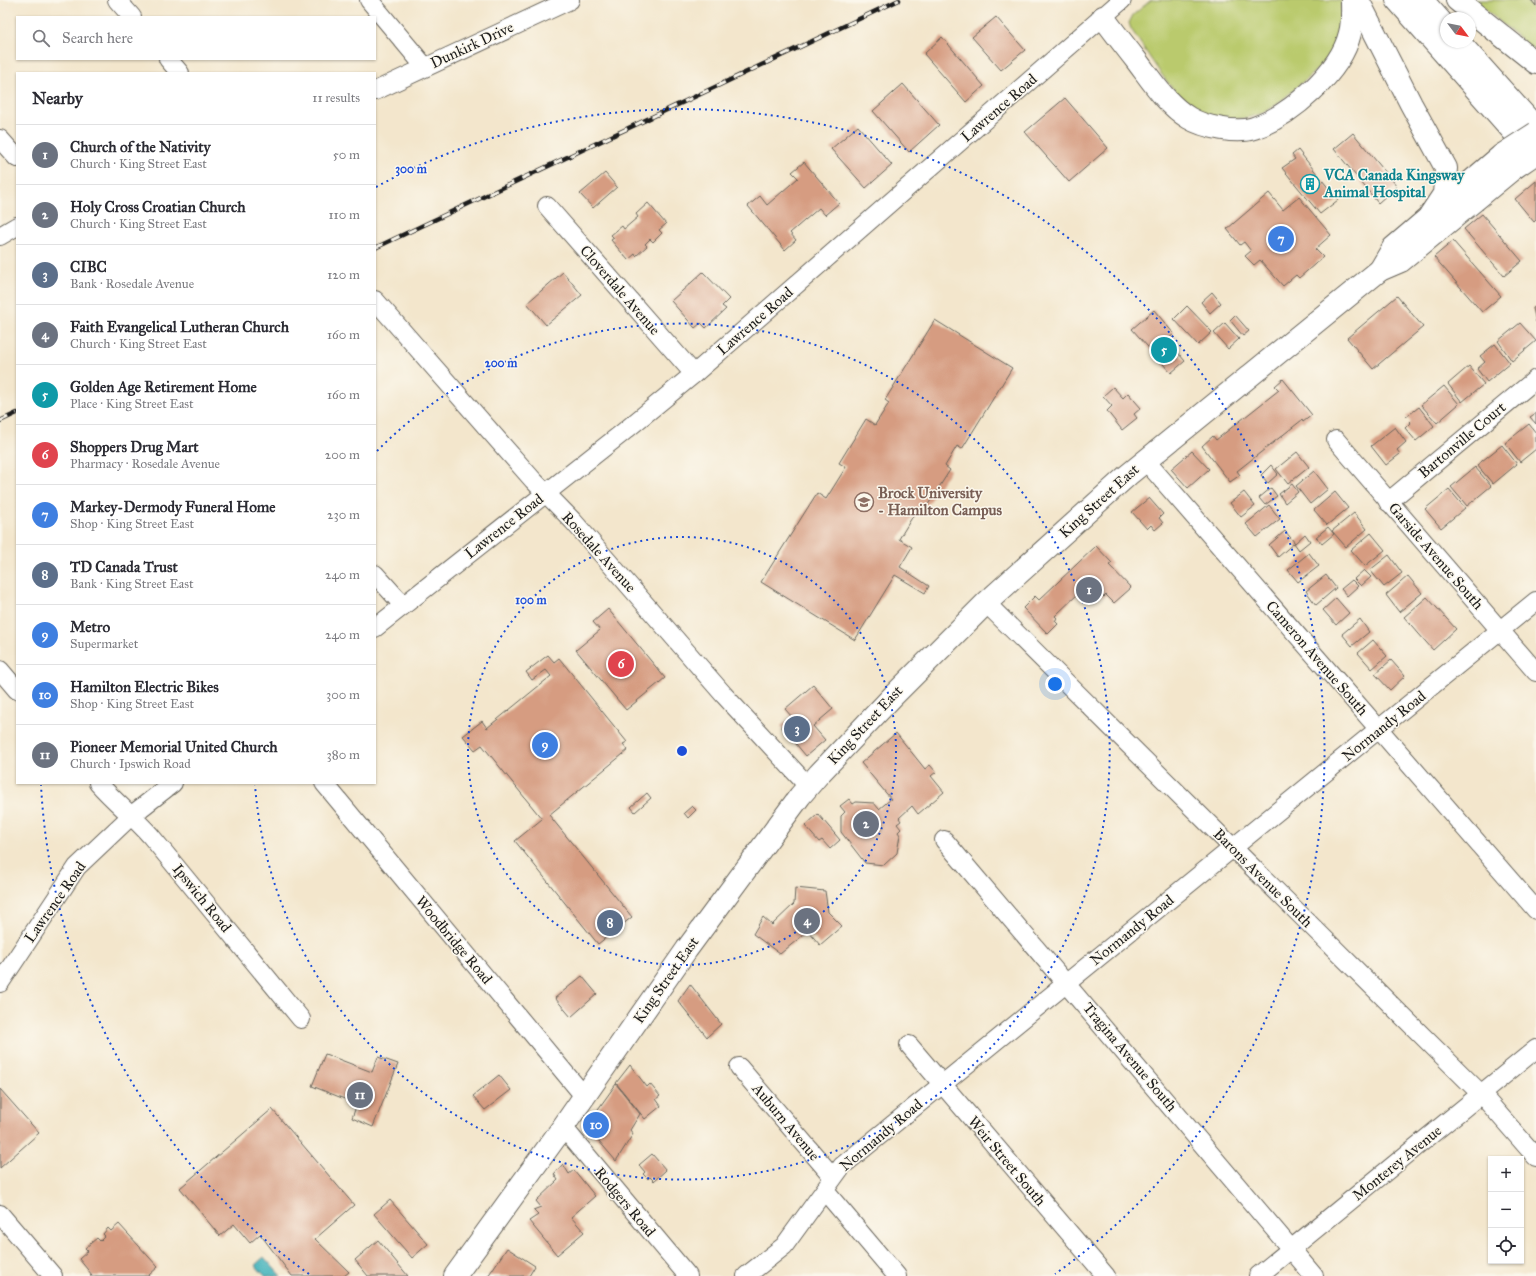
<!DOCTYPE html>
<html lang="en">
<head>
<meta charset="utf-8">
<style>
	:root { --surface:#fff; --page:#f2f2f3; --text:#2b2b33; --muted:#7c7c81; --line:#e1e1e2; --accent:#7c3aed }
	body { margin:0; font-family:"IM FELL Great Primer",serif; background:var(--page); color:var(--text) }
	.controls { position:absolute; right:12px; bottom:12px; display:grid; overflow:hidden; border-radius:0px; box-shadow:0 1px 3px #0004 }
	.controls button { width:36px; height:36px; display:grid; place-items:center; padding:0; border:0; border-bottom:1px solid var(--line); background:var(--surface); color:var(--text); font:20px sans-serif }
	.compass { position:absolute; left:1440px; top:12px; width:36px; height:36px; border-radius:50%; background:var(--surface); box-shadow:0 1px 3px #0004; rotate:122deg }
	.you { position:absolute; left:1055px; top:684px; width:14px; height:14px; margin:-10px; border:3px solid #fff; border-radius:50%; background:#1a73e8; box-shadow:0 0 0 6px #1a73e833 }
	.badge { display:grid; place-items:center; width:26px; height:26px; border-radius:50%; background:var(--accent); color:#fff; font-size:13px; font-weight:700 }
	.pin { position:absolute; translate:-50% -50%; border:2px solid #fff; box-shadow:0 1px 4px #0006 }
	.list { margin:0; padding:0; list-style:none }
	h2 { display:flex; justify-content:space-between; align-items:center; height:52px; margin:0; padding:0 16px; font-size:17px }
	h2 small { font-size:13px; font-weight:400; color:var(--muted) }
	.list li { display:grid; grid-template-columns:26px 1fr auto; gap:12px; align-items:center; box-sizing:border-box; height:60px; padding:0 16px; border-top:1px solid var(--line) }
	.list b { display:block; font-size:15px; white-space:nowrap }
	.list p { margin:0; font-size:13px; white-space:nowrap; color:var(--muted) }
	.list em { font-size:13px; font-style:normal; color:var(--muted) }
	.icon { flex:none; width:22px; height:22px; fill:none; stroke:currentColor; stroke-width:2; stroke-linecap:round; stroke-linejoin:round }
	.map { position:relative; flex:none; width:1536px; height:1276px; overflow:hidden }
	.search { position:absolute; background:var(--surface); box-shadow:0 1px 3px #0004; left:16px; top:16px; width:360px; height:44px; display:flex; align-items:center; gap:10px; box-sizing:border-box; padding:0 14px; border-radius:0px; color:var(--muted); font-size:15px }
	.panel { position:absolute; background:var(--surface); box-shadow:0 1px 3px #0004; left:16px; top:72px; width:360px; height:712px; border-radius:0px }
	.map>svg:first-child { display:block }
</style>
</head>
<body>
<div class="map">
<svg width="1536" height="1276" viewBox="0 0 1536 1276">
	<rect width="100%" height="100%" fill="#fbf7ec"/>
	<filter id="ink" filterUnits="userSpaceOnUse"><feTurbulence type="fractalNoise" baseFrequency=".025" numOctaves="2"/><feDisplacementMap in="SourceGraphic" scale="8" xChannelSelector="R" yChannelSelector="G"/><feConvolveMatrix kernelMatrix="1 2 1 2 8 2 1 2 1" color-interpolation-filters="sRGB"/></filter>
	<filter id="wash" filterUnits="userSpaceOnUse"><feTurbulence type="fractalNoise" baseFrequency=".012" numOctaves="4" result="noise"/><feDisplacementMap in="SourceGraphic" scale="16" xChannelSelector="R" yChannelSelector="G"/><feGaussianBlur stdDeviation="0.9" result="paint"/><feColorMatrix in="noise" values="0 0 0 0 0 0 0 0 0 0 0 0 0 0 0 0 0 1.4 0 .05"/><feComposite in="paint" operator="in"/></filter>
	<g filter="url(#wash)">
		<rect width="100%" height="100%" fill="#f3e6cc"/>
		<g fill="#baca6d" stroke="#6b7344">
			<path d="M 1151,0 L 1341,0 C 1341,13 1342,30 1337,42 C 1329,60 1314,73 1299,85 C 1291,92 1282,101 1273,107 C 1252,122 1221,122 1198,110 C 1171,96 1148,53 1131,29 L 1129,23 L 1133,15 Z"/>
			<polygon points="1474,0 1526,0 1536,12 1536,52"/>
		</g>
		<polygon fill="#42b2bb" stroke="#2f676c" points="264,1257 281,1276 265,1276 255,1265"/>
		<g id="blocks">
			<g fill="#d69c81">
				<polygon points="1531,0 1536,0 1536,6"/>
				<polygon points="996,17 1025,50 1001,70 972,37"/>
				<polygon points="942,37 984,86 966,102 924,54"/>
				<polygon points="903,84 939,125 909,152 873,111"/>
				<polygon points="1065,98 1108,148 1069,182 1025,132"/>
				<polygon points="858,126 892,165 866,188 831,149"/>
				<polygon points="1353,133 1397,186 1378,203 1334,149"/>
				<polygon points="1298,150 1338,200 1320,214 1282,168 1295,159 1292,155"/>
				<polygon points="804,162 839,203 825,215 819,208 790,233 796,240 785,250 748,206 760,196 767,205 798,178 792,172"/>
				<polygon points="605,173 617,187 593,208 580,194"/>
				<polygon points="1536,181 1536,220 1534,222 1515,199"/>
				<polygon points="1269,193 1283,210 1299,197 1331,235 1315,249 1323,257 1299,278 1296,275 1283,286 1260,260 1254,265 1245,256 1251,251 1244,242 1240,245 1227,229"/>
				<polygon points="648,203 666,224 659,230 662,233 653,242 650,239 645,244 647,246 636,256 635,254 628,260 611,240 614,238 611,235 622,226 624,229 638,217 636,214"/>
				<polygon points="1482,214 1522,261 1504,276 1464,229"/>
				<polygon points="1453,241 1501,296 1482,312 1434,257"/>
				<polygon points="563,272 582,295 546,325 527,303"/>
				<polygon points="703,272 729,299 722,306 726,309 706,328 701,323 695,328 671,301"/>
				<polygon points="1212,292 1221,303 1210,313 1201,302"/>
				<polygon points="1397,296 1423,327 1373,369 1347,338"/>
				<polygon points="1187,306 1212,332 1198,345 1174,319"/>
				<polygon points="1536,307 1536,322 1533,308"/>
				<polygon points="1154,310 1174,334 1167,340 1185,361 1171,373 1132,329"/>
				<polygon points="1235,315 1249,331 1243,336 1230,320"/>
				<polygon points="935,320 1012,368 962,449 957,446 945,466 950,470 922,514 916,511 899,539 912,547 900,567 929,586 925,593 895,575 855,640 761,582 817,493 826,499 846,467 839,463 866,419 875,425 889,403 885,400"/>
				<polygon points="1225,323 1239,339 1228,349 1214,333"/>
				<polygon points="1520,323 1536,341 1512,361 1498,341"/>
				<polygon points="1495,344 1510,363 1487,382 1477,369 1485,362 1480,356"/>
				<polygon points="1469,366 1484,384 1462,402 1448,384"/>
				<polygon points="1283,379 1312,415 1303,422 1302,420 1237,471 1240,475 1230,482 1202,446 1213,436 1216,440 1279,390 1275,386"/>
				<polygon points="1444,386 1459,404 1437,423 1421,405"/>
				<polygon points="1113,387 1123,398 1128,393 1141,408 1134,414 1137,418 1122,430 1107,411 1112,406 1103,396"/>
				<polygon points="1419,407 1434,426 1416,441 1405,428 1411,422 1406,417"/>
				<polygon points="1536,413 1536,424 1530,417"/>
				<polygon points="1529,424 1536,433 1536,449 1520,462 1505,443"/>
				<polygon points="1395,427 1406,442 1397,450 1400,454 1386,465 1371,446"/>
				<polygon points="1502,445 1517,464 1493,484 1477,465"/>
				<polygon points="1192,451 1209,469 1188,488 1171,469"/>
				<polygon points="1297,452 1309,467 1288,484 1276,469"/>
				<polygon points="1271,465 1278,474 1268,483 1261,475"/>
				<polygon points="1475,467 1491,486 1467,506 1451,487"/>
				<polygon points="1314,471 1328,489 1310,504 1296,486"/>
				<polygon points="1292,484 1298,492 1285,503 1279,494"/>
				<polygon points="1271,488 1277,496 1265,505 1259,498"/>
				<polygon points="1449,489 1465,508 1441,528 1425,509"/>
				<polygon points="1244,492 1255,506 1241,517 1230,503"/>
				<polygon points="1335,492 1348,508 1327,525 1314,510"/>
				<polygon points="1149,498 1163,514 1159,518 1163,523 1155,530 1151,525 1147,529 1132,512"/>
				<polygon points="1269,505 1280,519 1257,537 1246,524"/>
				<polygon points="1354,513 1367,529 1346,547 1332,531"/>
				<polygon points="1328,527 1334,534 1322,544 1316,537"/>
				<polygon points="1285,531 1295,543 1305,534 1310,541 1299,550 1294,543 1278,557 1269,545"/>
				<polygon points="1371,533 1385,550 1365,566 1351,550"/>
				<polygon points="1096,546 1112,563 1109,565 1131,588 1114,603 1106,595 1104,597 1101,595 1097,599 1090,592 1085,597 1080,592 1055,616 1057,618 1055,621 1058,624 1048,634 1023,608 1035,596 1039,600"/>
				<polygon points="1309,553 1319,566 1298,582 1288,570"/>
				<polygon points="1389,555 1402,573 1384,587 1370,570"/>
				<polygon points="1364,570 1371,577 1361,586 1354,579"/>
				<polygon points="1326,575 1336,588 1316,605 1306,591"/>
				<polygon points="1408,576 1422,593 1399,612 1386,595"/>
				<polygon points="1352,580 1358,586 1347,596 1341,589"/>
				<polygon points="1427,597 1456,629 1433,650 1404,617"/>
				<polygon points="1336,598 1349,613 1336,625 1323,610"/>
				<polygon points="608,609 665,678 626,710 576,650 600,630 593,622"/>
				<polygon points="1360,619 1369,632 1352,646 1342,634"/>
				<polygon points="1373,640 1387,656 1372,669 1358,653"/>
				<polygon points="548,655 554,662 559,658 627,742 623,744 628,750 549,815 632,917 598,944 515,841 542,819 482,745 475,750 463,736 482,721 487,728 551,676 546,670 532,680 526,672"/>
				<polygon points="1391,660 1405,676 1390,690 1375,674"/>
				<polygon points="813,685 833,709 813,726 825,740 806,756 781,726 792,717 785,709"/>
				<polygon points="896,733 925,769 930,765 936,772 931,776 944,792 918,814 912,806 899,818 901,821 897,824 901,829 898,832 900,835 897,853 884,865 865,863 841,832 841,816 845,812 840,806 849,799 853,804 856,802 874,803 879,809 891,799 861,763"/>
				<polygon points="647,793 651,798 635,812 631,807"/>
				<polygon points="692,806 696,810 688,818 684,813"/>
				<polygon points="818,814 840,840 830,849 822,840 819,842 805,826"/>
				<polygon points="795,888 825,891 828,912 842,926 820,945 808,931 780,954 753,934 763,917 772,925 794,904"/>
				<polygon points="582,976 597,994 571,1017 555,998"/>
				<polygon points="690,984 721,1024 707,1037 678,1001"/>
				<polygon points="325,1054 372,1072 378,1057 398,1064 373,1127 352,1118 357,1104 312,1086"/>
				<polygon points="630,1065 647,1087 650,1084 660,1096 656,1099 661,1106 645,1119 616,1083"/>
				<polygon points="499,1075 511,1090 485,1110 473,1096"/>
				<polygon points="616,1084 640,1114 630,1130 633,1134 616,1161 586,1126"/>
				<polygon points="0,1089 39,1133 0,1168"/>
				<polygon points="272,1109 354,1205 315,1239 349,1272 344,1276 292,1276 260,1234 250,1243 234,1224 220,1236 180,1188"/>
				<polygon points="652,1154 666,1170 654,1181 650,1177 648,1179 643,1174 645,1172 639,1165"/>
				<polygon points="563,1164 569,1174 574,1170 595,1196 571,1217 584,1232 557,1255 529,1221 538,1215 533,1210 541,1207 536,1201 558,1180 554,1174"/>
				<polygon points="390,1200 428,1244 412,1258 374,1214"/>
				<polygon points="119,1224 158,1267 149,1275 150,1276 90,1276 92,1275 79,1259 88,1251 85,1248 97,1238 100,1241 105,1236 103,1234 108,1228 111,1231"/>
				<polygon points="378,1240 408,1276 368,1276 355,1260"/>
				<polygon points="507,1248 535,1266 529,1276 488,1276"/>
			</g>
		</g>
	</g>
	<g filter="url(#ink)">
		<use href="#blocks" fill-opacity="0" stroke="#67635a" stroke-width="1"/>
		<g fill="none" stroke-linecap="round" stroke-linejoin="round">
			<defs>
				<g id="minor">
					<polyline points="117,0 132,17"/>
					<polyline points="369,0 425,67"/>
					<polyline points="168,59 180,73"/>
					<polyline points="375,91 570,0"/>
					<polyline points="0,139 17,158"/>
					<polyline points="547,206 694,374"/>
					<polyline points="0,236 17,226"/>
					<polyline points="375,300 533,480 573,521 724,695 808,786"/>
					<polyline points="1336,440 1536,672"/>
					<polyline points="1145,460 1536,910"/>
					<polyline points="1388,502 1536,379"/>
					<polyline points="375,574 403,605"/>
					<polyline points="986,603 1481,1094 1536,1157"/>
					<polyline points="375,628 621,434 694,374 1122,0"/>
					<polyline points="0,670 17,690"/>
					<path d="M 98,783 C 115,802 134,817 150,835 L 301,1019"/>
					<polyline points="324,783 584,1096"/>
					<polyline points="944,840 1314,1276"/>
					<polyline points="0,983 77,867 132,815 173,783"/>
					<polyline points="909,1045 1106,1276"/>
					<polyline points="739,1067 833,1177"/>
					<polyline points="563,1127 688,1276"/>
					<polyline points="825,1191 897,1276"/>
					<polyline points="0,1214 53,1276"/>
					<polyline points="746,1276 784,1246 842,1166 1536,601"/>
					<polyline points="1258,1276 1536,1049"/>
				</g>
				<g id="major">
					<polyline points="1358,0 1411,104 1446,168 1444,194 1430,215"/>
					<polyline points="1397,0 1534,155"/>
					<polyline points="1422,0 1446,27"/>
					<polyline points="1457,0 1536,63"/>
					<path d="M 1103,17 C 1114,32 1125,46 1136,60 C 1152,81 1167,105 1189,118 C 1204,127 1237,134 1254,128 C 1290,116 1341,72 1350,33 C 1353,22 1352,11 1352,0"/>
					<polyline points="1459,42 1536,128"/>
					<polyline points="1380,270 1393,248 1502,155"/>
					<polyline points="455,1276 563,1127 687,949 800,796 819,774 894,695 986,603 1128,475 1380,270 1401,261 1514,168"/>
				</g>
			</defs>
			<use href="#minor" stroke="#67635a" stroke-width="20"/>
			<use href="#major" stroke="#67635a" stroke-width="24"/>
			<use href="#minor" stroke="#fff" stroke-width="18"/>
			<use href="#major" stroke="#fff" stroke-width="22"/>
			<defs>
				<g id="rail">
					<polyline points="375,248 899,0"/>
					<polyline points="0,421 17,413"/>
				</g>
			</defs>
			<use href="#rail" stroke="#1c1c1c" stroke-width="4.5"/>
			<use href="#rail" stroke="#fbf7ec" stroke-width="3" stroke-dasharray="9" stroke-linecap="butt"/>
			<defs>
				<g id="major-bridge">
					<polyline points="1502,155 1536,133"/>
					<polyline points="1514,168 1536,153"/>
				</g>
			</defs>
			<use href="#major-bridge" stroke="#67635a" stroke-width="24" stroke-linecap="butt"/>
			<use href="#major-bridge" stroke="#fff" stroke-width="22"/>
		</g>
	</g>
	<g fill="none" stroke="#1d4ed8" stroke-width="2" stroke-dasharray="2 4">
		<circle cx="682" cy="751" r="214"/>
		<path d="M377 451A428 428 0 1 1 255 785"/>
		<path d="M309 1274A642 642 0 0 1 41 785M376 187A642 642 0 0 1 1055 1274"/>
	</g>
	<defs>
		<symbol id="building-ring" viewBox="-11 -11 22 22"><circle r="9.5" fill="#fbf7ec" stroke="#0f9aa8" stroke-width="1.5"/><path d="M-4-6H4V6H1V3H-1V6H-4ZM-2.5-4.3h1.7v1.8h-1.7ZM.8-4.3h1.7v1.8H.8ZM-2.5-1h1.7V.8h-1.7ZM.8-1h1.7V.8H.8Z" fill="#0f9aa8"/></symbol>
		<symbol id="university-ring" viewBox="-11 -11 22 22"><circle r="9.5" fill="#fbf7ec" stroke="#8d6e63" stroke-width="1.5"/><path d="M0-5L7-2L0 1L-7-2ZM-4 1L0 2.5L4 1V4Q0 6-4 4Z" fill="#8d6e63"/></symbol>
	</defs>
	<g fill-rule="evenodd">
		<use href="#building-ring" x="1299" y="173" width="22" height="22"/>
		<use href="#university-ring" x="853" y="491" width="22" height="22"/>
	</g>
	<g text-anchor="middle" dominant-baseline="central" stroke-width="3" stroke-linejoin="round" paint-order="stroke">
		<g font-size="15" fill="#1c1c1c" stroke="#fbf7ec">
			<text transform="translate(472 45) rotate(-25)">Dunkirk Drive</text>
			<text transform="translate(999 108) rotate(-41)">Lawrence Road</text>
			<text transform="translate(620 290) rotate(49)">Cloverdale Avenue</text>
			<text transform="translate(755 321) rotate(-41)">Lawrence Road</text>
			<text transform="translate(1462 440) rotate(-40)">Bartonville Court</text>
			<text transform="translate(1099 501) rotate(-42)">King Street East</text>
			<text transform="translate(504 526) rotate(-38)">Lawrence Road</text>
			<text transform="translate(599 552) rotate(48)">Rosedale Avenue</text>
			<text transform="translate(1436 556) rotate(49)">Garside Avenue South</text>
			<text transform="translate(1317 658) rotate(49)">Cameron Avenue South</text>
			<text transform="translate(865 725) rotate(-47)">King Street East</text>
			<text transform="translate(1384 726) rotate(-39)">Normandy Road</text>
			<text transform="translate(1263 878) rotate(45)">Barons Avenue South</text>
			<text transform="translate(202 898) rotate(51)">Ipswich Road</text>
			<text transform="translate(55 902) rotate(-55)">Lawrence Road</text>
			<text transform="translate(1132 930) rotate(-39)">Normandy Road</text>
			<text transform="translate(454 940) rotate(50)">Woodbridge Road</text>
			<text transform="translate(666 980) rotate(-55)">King Street East</text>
			<text transform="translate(1130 1057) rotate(50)">Tragina Avenue South</text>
			<text transform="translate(786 1122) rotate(50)">Auburn Avenue</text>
			<text transform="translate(881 1135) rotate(-40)">Normandy Road</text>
			<text transform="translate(1007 1161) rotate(50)">Weir Street South</text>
			<text transform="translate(1397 1163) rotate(-39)">Monterey Avenue</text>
			<text transform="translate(625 1202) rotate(50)">Rodgers Road</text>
		</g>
		<g font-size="15" font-weight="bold" fill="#0d838f" stroke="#fbf7ec" text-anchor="start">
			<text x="1324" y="175">VCA Canada Kingsway<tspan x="1324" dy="17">Animal Hospital</tspan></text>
		</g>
		<g font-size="15" font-weight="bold" fill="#785e54" stroke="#fbf7ec" text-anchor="start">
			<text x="878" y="493">Brock University<tspan x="878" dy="17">- Hamilton Campus</tspan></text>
		</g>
	</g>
	<circle cx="682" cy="751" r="6" fill="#1d4ed8" stroke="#fbf7ec" stroke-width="2"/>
	<g font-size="12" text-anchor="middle" font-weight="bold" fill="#1d4ed8" stroke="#fbf7ec" stroke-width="3" stroke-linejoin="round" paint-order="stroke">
		<text x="411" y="173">300 m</text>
		<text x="501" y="367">200 m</text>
		<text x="531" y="604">100 m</text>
	</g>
</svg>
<div class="controls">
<button>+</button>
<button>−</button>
<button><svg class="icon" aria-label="locate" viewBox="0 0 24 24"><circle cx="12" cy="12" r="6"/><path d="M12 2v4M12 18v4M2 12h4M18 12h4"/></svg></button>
</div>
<svg class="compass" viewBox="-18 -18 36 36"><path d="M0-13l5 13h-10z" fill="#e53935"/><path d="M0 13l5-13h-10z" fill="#7c7c81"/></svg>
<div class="you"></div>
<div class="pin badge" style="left:1089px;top:590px;background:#6b7280">1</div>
<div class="pin badge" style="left:866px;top:824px;background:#6b7280">2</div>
<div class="pin badge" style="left:797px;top:729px;background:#5c6f8a">3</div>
<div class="pin badge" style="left:807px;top:921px;background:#6b7280">4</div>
<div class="pin badge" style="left:1164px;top:350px;background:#0f9aa8">5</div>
<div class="pin badge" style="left:621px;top:664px;background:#e0444e">6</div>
<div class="pin badge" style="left:1281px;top:239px;background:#3f7fe0">7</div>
<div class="pin badge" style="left:610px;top:923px;background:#5c6f8a">8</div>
<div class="pin badge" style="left:545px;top:745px;background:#3f7fe0">9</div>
<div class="pin badge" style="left:596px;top:1125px;background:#3f7fe0">10</div>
<div class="pin badge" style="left:360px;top:1095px;background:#6b7280">11</div>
<div class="search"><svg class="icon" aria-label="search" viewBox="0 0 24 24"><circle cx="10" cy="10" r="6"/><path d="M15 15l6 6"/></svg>Search here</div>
<section class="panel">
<h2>Nearby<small>11 results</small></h2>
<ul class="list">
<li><span class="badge" style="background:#6b7280">1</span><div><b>Church of the Nativity</b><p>Church · King Street East</p></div><em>50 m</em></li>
<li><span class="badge" style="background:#6b7280">2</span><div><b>Holy Cross Croatian Church</b><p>Church · King Street East</p></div><em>110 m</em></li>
<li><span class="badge" style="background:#5c6f8a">3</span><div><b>CIBC</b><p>Bank · Rosedale Avenue</p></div><em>120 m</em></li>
<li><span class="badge" style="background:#6b7280">4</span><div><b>Faith Evangelical Lutheran Church</b><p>Church · King Street East</p></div><em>160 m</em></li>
<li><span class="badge" style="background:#0f9aa8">5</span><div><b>Golden Age Retirement Home</b><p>Place · King Street East</p></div><em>160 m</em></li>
<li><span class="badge" style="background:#e0444e">6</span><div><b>Shoppers Drug Mart</b><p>Pharmacy · Rosedale Avenue</p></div><em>200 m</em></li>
<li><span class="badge" style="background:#3f7fe0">7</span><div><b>Markey-Dermody Funeral Home</b><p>Shop · King Street East</p></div><em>230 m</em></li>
<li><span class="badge" style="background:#5c6f8a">8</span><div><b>TD Canada Trust</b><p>Bank · King Street East</p></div><em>240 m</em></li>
<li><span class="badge" style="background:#3f7fe0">9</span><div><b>Metro</b><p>Supermarket</p></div><em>240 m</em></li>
<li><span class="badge" style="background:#3f7fe0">10</span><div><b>Hamilton Electric Bikes</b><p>Shop · King Street East</p></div><em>300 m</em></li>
<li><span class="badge" style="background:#6b7280">11</span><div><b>Pioneer Memorial United Church</b><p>Church · Ipswich Road</p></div><em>380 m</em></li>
</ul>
</section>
</div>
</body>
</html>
